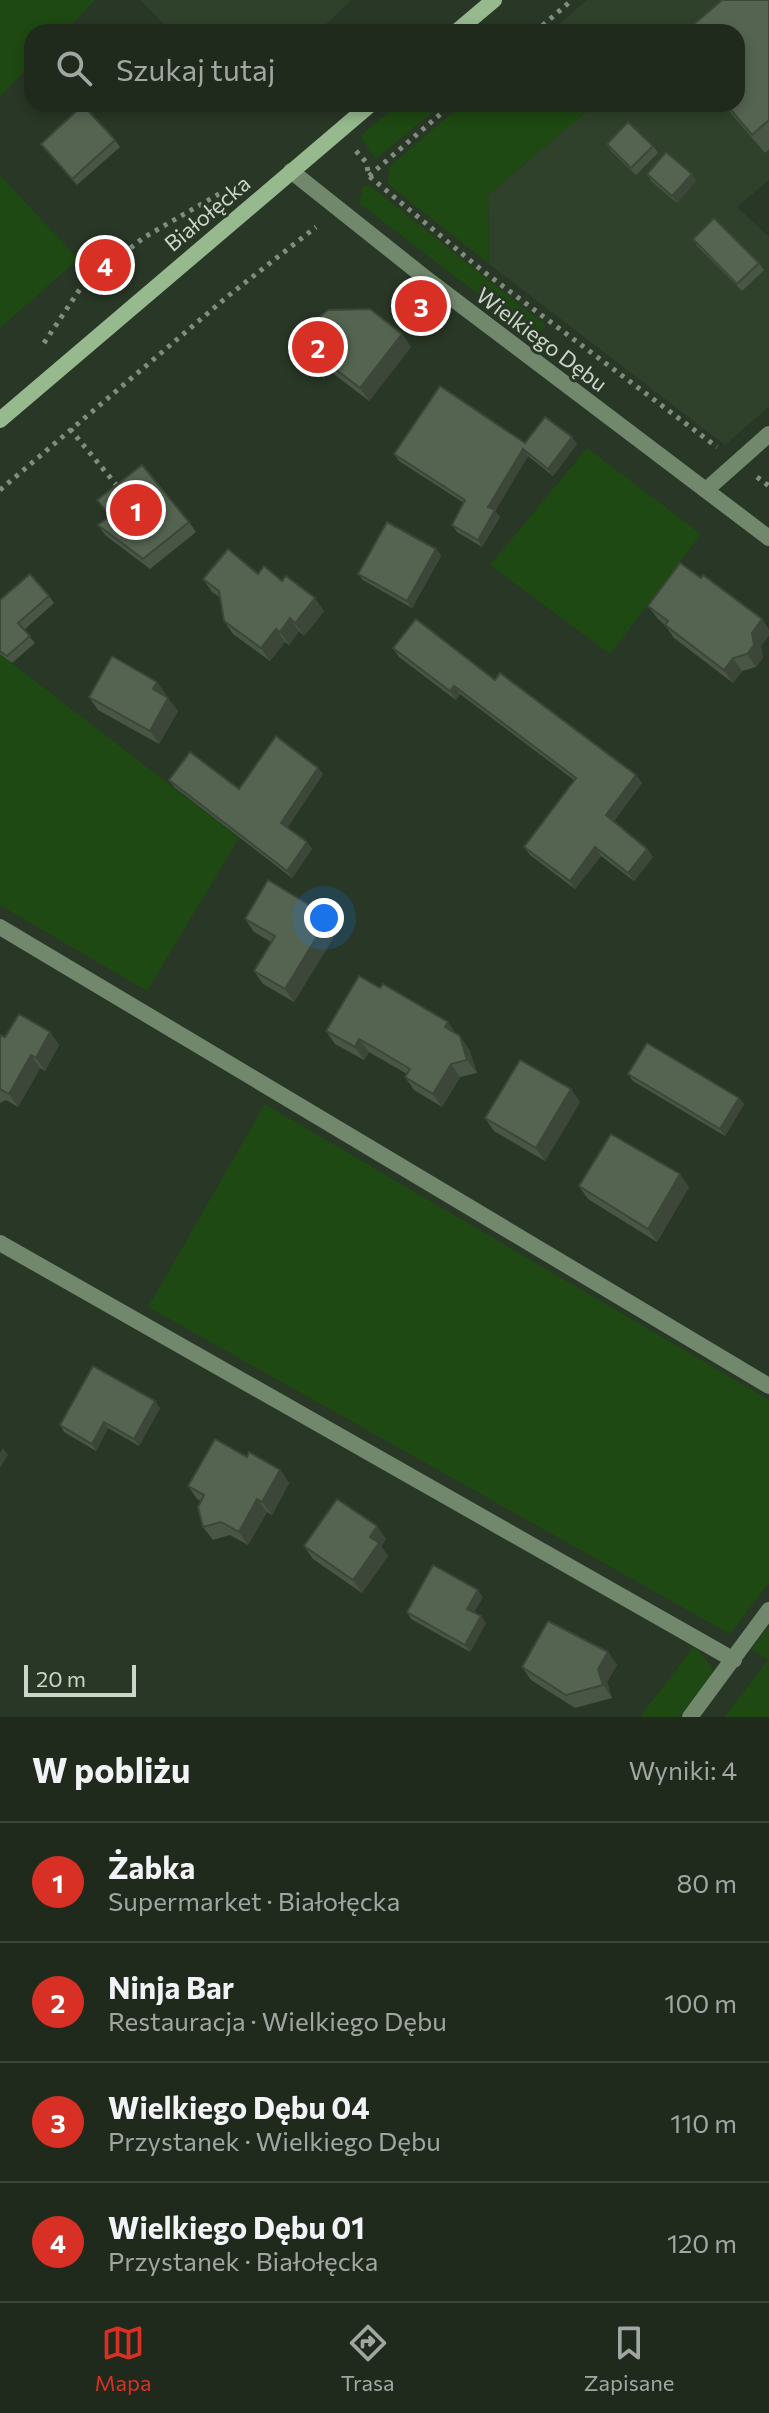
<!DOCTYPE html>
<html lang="pl">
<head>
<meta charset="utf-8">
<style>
	:root { --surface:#1f291c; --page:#273125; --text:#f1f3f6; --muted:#a1a6a3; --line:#3c453b; --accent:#d93025 }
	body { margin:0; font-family:Commissioner,sans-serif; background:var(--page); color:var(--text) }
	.scale { position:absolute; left:24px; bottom:20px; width:112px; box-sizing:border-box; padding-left:8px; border:4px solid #ccd5ca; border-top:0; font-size:22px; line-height:28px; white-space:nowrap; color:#ccd5ca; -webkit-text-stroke:6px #293726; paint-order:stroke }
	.you { position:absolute; left:324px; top:918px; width:28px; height:28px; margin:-20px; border:6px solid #fff; border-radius:50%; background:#1a73e8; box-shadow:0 0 0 12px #1a73e833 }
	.badge { display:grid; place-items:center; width:52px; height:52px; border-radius:50%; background:var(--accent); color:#fff; font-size:26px; font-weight:700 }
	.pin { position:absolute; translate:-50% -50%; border:4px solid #fff; box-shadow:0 2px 8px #0006 }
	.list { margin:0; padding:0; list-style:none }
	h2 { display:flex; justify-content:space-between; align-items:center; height:104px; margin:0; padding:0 32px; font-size:34px }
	h2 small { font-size:26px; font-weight:400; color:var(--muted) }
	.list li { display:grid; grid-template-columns:52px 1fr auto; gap:24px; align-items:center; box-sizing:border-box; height:120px; padding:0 32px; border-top:2px solid var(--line) }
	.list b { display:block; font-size:30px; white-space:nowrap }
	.list p { margin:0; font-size:26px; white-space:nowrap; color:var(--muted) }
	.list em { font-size:26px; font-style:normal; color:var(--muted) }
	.icon { flex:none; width:44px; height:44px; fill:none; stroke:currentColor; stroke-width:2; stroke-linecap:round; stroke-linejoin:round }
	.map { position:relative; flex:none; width:769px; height:1717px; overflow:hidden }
	.search { position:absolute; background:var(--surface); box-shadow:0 4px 12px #0003; left:24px; right:24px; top:24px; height:88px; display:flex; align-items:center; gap:20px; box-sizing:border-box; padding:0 28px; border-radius:24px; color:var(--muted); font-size:30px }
	.sheet { height:584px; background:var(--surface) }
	nav { display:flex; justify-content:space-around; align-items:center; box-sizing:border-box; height:112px; border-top:2px solid var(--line); background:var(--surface); font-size:22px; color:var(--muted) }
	nav a { display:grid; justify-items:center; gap:4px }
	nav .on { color:var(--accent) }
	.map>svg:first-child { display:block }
</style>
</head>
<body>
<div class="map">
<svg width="769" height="1717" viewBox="0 0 769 1717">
	<rect width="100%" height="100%" fill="#293726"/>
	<g fill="#2f412a">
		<polygon points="140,0 352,0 317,32 172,32"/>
		<polygon points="587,0 769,0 769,180 737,207 769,237 769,407 725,445 489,264 488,195 595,104 737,104 737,32 565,32 558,25"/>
	</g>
	<g fill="#1e4912">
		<polygon points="0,0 95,0 64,32 32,32 32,64 0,97"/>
		<polygon points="398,104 442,104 376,159 362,140 362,135"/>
		<polygon points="463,104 595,104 488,195 489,264 388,184 390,166"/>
		<polygon points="0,175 78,259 0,328"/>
		<polygon points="369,185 546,326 534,337 359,203 363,186"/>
		<polygon points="587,448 701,534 610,654 490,565"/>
		<polygon points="0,654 239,838 147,991 0,905"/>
		<polygon points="265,1104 769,1400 769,1583 730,1634 148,1307"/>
		<polygon points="769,1626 769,1717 724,1717 768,1660 751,1649"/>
		<polygon points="694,1646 713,1668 711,1676 679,1717 640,1717"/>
	</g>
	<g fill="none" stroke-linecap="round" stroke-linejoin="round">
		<g stroke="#828d7f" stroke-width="5" stroke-dasharray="4 6" stroke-linecap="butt">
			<polyline points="535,32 572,0"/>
			<polyline points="356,151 366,162 369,176 484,272 717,447"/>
			<polyline points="369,176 452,104"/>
			<polyline points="44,343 80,289 143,238 219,194"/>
			<polyline points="70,429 119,488"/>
			<polyline points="757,477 769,486"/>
			<polyline points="0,490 228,296 316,227"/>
		</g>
		<g stroke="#72886d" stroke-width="16">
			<polyline points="706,490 769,434"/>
			<polyline points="0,927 769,1386"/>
			<polyline points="0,1243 734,1660"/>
			<polyline points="690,1717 769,1610"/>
		</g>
		<polyline stroke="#72886d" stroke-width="16" points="291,171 428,280 769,538"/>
		<g stroke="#96b98e" stroke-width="16">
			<polyline points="456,32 494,0"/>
			<polyline points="0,420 371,104"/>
		</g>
	</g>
	<g fill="#495646">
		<polygon points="769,0 769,149 765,153 723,104 737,104"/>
		<polygon points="115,140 120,147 77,185 41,144"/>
		<polygon points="607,144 653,146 658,153 636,175 611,151"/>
		<polygon points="647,174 692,174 696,181 677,203 651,181"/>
		<polygon points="693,239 759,263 764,270 742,291 697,246"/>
		<polygon points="402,334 411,347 369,401 304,351 295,338"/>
		<polygon points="525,443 577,444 553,476 528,456 495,511 500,517 482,547 457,532 452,525 464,503 399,461 394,454"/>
		<polygon points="97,500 189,522 196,532 150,569 105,535 98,525 109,516"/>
		<polygon points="436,549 441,556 412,608 363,580 358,574"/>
		<polygon points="258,574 324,611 304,636 299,631 289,645 285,642 270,661 233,634 224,621 221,598 212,592 203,579"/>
		<polygon points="49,596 54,603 24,630 35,643 12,663 0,654 0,600"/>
		<polygon points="648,606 762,619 769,630 769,635 761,646 763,658 756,667 742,671 733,683 674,638 665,625 658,619"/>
		<polygon points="393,648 495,680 636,775 642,783 614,821 647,849 653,857 634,881 601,856 575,889 530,855 524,847 574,780 460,694 456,700 399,657"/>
		<polygon points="157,682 166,695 165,696 178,711 159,744 98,710 89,697"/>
		<polygon points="318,768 323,774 287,827 307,842 312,849 292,878 174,787 169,780 239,789"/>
		<polygon points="329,917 338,930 294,1002 263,984 254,971 271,942 254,932 245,919"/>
		<polygon points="326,1031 455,1033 469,1049 477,1073 460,1077 442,1107 414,1090 405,1077 407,1074 369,1052 364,1060 335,1044"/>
		<polygon points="50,1032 59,1045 45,1071 40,1068 18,1107 6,1100 0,1103 0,1035 5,1037"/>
		<polygon points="628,1074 739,1098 744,1104 725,1136 633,1081"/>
		<polygon points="580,1102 545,1161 494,1131 485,1118"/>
		<polygon points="579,1186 689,1187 657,1242 588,1199"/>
		<polygon points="160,1408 139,1446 108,1428 96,1451 64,1432 60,1425"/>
		<polygon points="247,1457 280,1470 289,1483 272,1515 267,1512 248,1545 230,1535 213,1540 203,1527 201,1501 197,1499 188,1486"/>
		<polygon points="386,1539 381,1546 388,1556 362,1593 313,1559 304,1546"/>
		<polygon points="483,1597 474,1612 486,1623 470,1652 411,1619 407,1612"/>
		<polygon points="608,1652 617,1665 607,1682 612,1698 575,1708 531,1680 522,1667"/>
	</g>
	<g fill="#3c4639">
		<polygon points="692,174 696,181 677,203 672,196"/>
		<polygon points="402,334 411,347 369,401 360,388"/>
		<polygon points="572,437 577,444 553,476 548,469"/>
		<polygon points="523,449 528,456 495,511 500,517 482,547 478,540 488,507"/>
		<polygon points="436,549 441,556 412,608 407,601"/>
		<polygon points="315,598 324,611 304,636 295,623"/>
		<polygon points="290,618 299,631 289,645 280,632"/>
		<polygon points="762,619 769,630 769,635 761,646 763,658 756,667 747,654 752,633"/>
		<polygon points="276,629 285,642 270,661 261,648"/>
		<polygon points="733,658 742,671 733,683 724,670"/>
		<polygon points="157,682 166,695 162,702 153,689"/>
		<polygon points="454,686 460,694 456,700 450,691"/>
		<polygon points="168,698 178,711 159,744 150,731"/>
		<polygon points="318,768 323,774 286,830 281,823"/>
		<polygon points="636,775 642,783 612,824 606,815"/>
		<polygon points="307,842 312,849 292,878 287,871"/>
		<polygon points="595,847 601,856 575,889 570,881"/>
		<polygon points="647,849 653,857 634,881 628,873"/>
		<polygon points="329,917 338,930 294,1002 285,989"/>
		<polygon points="448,1022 457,1035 445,1027"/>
		<polygon points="50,1032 59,1045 45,1071 36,1058"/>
		<polygon points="460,1036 469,1049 477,1073 467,1060"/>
		<polygon points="359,1039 369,1052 364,1060 355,1047"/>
		<polygon points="31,1055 40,1068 18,1107 9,1094"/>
		<polygon points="451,1064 460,1077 442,1107 433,1094"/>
		<polygon points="571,1089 580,1102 545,1161 536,1148"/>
		<polygon points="739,1098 744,1104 725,1136 720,1129"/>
		<polygon points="680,1174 689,1187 657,1242 648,1229"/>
		<polygon points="155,1401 160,1408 139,1446 134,1439"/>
		<polygon points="104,1422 108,1428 96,1451 92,1444"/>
		<polygon points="3,1448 8,1455 0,1468 0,1453"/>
		<polygon points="280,1470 289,1483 272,1515 262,1502"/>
		<polygon points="257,1499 267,1512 248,1545 239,1532"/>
		<polygon points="377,1526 386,1539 381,1546 388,1556 362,1593 353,1580 370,1537"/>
		<polygon points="478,1590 483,1597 472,1616 467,1609"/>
		<polygon points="481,1616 486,1623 470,1652 465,1645"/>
		<polygon points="608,1652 617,1665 607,1682 612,1698 603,1685 598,1669"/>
	</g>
	<g fill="#556451" stroke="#3c4639" stroke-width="2">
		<polygon points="722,0 769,0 769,120 752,135 726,104 737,104 737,32 685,32"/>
		<polygon points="83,105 115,140 72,179 41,144"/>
		<polygon points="628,122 653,146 631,168 607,144"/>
		<polygon points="666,152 692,174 672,196 647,174"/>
		<polygon points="714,218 759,263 737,284 693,239"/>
		<polygon points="370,309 402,334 360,388 295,338 328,310"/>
		<polygon points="440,386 525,443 545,417 572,437 548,469 523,449 488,507 495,510 478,540 452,525 465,500 394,454"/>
		<polygon points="142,465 189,522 143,559 98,525 110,516 97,500"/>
		<polygon points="387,522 436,549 407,601 358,574"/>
		<polygon points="228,549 258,574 264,566 282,581 286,576 315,598 295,623 290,618 280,632 276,629 261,648 224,621 219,591 203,579"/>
		<polygon points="680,563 701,578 703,575 762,619 752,633 754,645 747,654 733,658 724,670 665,625 668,621 648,606"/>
		<polygon points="30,574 49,596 18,623 30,636 7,656 0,651 0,600"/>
		<polygon points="416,619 495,680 500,673 636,775 606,815 647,849 628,873 595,847 570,881 524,847 576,778 454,686 450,691 393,648"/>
		<polygon points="112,656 157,682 153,689 168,698 150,731 89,697"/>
		<polygon points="276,736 318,768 281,823 307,842 287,871 169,780 190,752 239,789"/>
		<polygon points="268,880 329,917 285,989 254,971 275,936 245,919"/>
		<polygon points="359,976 380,988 383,984 448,1022 445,1027 460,1036 467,1060 451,1064 433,1094 405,1077 410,1069 385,1054 359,1039 355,1047 326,1031"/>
		<polygon points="19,1014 50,1032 36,1058 31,1055 9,1094 0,1089 0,1035 5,1037"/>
		<polygon points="647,1043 739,1098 720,1129 628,1074"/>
		<polygon points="520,1060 571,1089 536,1148 485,1118"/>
		<polygon points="611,1134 680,1174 648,1229 579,1186"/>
		<polygon points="93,1366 155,1401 134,1439 104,1422 92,1444 60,1425"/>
		<polygon points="215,1439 247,1457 249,1452 280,1470 262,1502 257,1499 239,1532 221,1522 203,1527 198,1507 204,1495 188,1486"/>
		<polygon points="337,1499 377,1526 370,1537 379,1543 353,1580 304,1546"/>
		<polygon points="433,1565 478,1590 467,1609 481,1616 465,1645 407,1612"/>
		<polygon points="548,1621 608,1652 598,1669 603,1685 566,1695 522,1667"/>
	</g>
	<g text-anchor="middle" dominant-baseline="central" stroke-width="6" stroke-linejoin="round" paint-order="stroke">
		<g font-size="22" fill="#ccd5ca" stroke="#293726">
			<text transform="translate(207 213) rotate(-40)">Białołęcka</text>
			<text transform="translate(542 339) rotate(37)">Wielkiego Dębu</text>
		</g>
	</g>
</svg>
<div class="scale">20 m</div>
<div class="you"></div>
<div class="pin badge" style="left:136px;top:510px">1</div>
<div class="pin badge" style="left:318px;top:347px">2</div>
<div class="pin badge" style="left:421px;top:306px">3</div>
<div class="pin badge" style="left:105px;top:265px">4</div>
<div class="search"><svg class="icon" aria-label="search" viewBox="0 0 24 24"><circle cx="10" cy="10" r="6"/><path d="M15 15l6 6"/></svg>Szukaj tutaj</div>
</div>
<section class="sheet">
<h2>W pobliżu<small>Wyniki: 4</small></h2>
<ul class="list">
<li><span class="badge">1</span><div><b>Żabka</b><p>Supermarket · Białołęcka</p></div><em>80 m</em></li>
<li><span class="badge">2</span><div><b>Ninja Bar</b><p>Restauracja · Wielkiego Dębu</p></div><em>100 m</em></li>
<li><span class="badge">3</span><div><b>Wielkiego Dębu 04</b><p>Przystanek · Wielkiego Dębu</p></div><em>110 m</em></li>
<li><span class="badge">4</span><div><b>Wielkiego Dębu 01</b><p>Przystanek · Białołęcka</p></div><em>120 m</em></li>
</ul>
</section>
<nav>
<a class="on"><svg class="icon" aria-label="map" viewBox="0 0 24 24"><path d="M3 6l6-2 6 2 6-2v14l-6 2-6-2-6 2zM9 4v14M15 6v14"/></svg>Mapa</a>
<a><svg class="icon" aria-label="directions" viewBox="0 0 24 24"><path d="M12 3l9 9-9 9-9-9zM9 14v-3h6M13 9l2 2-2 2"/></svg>Trasa</a>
<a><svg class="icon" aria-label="saved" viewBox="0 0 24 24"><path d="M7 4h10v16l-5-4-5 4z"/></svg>Zapisane</a>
</nav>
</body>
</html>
